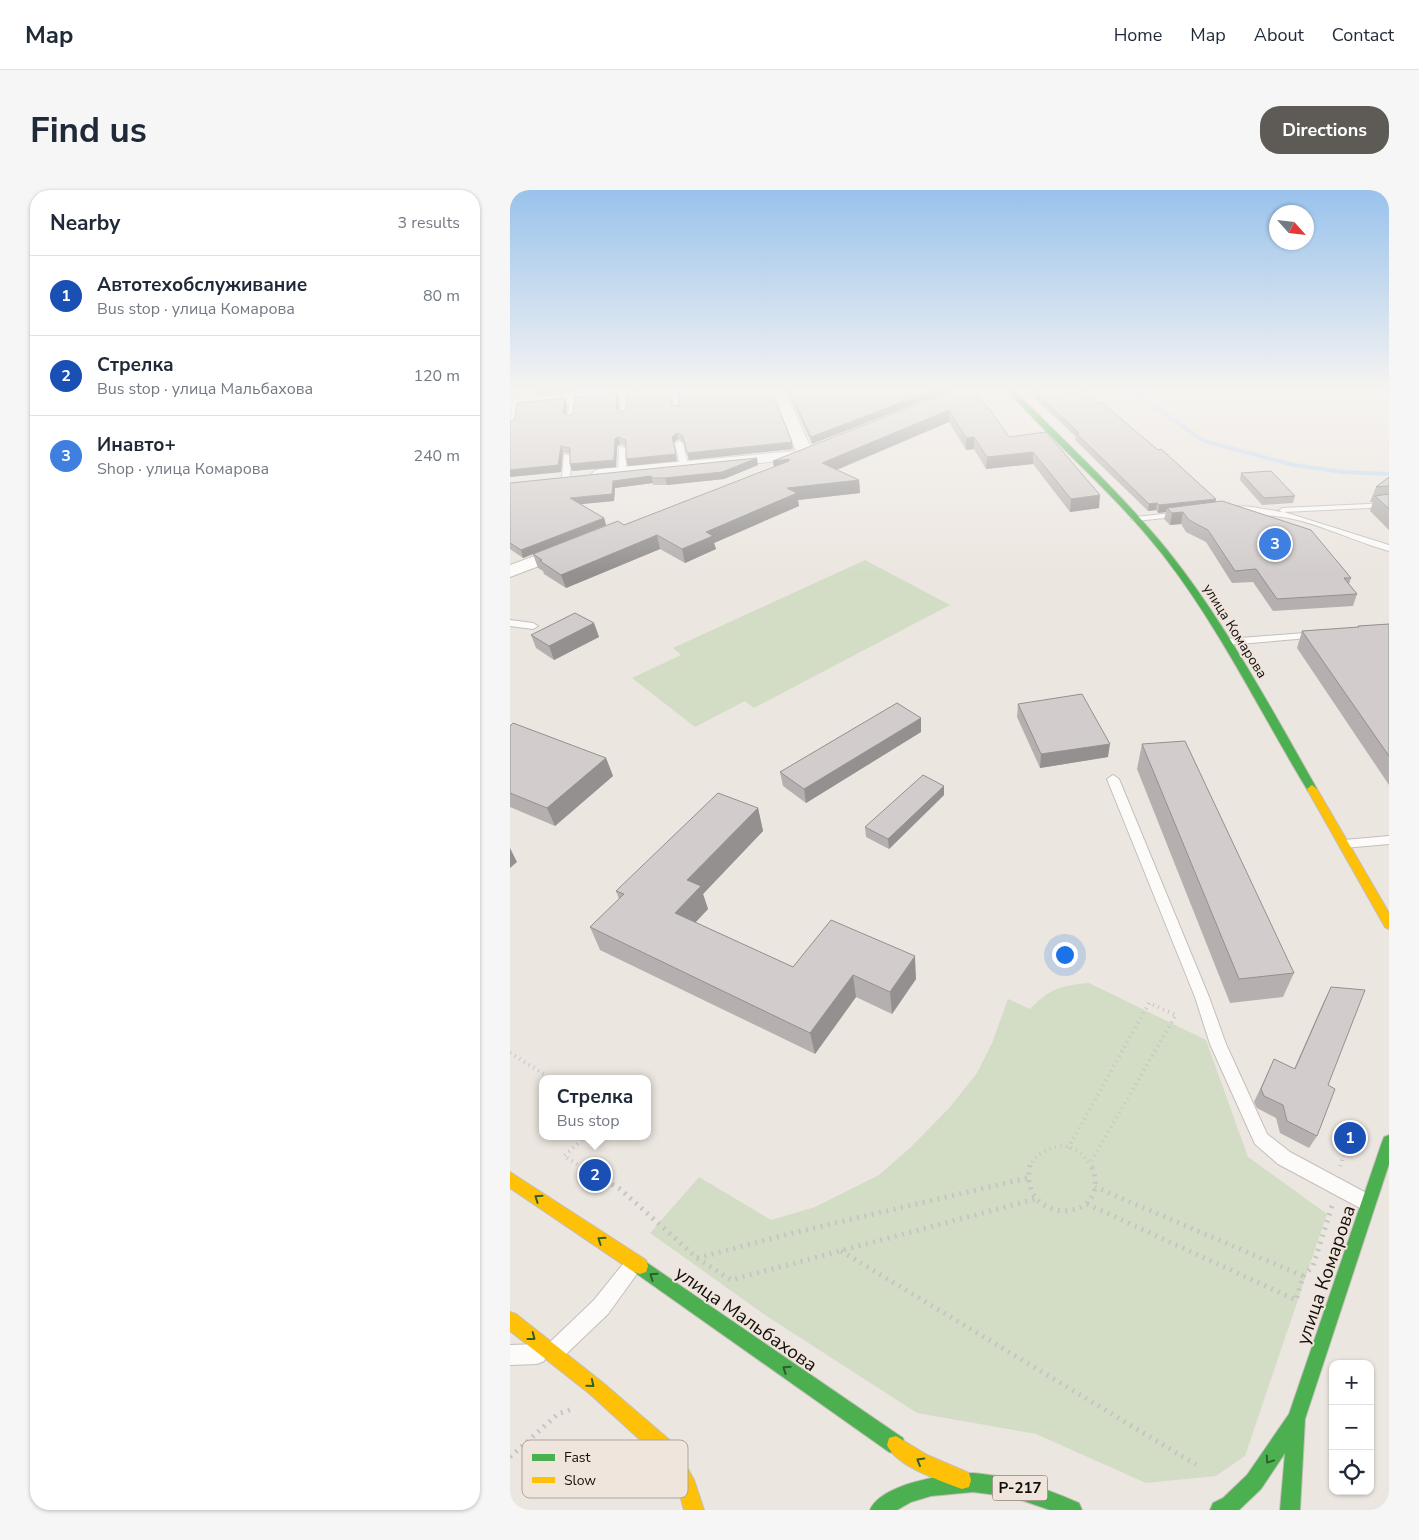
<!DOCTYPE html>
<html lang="en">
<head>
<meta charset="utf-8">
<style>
	:root { --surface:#fff; --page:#f6f6f7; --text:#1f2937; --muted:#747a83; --line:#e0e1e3; --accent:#5e5a56 }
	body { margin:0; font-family:"Nunito Sans",sans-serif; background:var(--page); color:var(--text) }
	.controls { position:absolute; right:15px; bottom:15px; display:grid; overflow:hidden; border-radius:10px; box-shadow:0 1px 4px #0004 }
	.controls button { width:45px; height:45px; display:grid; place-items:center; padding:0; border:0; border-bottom:1px solid var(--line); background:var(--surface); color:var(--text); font:25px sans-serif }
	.compass { position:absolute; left:759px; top:15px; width:45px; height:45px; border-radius:50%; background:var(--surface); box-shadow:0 1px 4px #0004; rotate:117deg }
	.you { position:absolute; left:554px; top:764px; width:18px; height:18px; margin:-12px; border:4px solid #fff; border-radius:50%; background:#1a73e8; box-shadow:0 0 0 8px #1a73e833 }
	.badge { display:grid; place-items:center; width:32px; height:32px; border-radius:50%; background:var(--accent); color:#fff; font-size:16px; font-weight:700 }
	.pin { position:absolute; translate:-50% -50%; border:2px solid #fff; box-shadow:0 1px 5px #0006 }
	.popup { position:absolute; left:29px; top:885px; width:112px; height:65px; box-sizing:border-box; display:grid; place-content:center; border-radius:10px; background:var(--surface); filter:drop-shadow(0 1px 4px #0005); font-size:16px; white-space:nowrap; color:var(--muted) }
	.popup b { font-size:19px; color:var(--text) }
	.popup::after { content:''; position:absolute; left:50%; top:100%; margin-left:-10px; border:10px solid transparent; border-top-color:var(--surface) }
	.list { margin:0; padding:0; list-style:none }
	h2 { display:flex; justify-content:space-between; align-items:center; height:65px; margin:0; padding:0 20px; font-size:21px }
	h2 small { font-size:16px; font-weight:400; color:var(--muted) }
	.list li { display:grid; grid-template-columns:32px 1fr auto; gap:15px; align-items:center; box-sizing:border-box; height:80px; padding:0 20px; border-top:1px solid var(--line) }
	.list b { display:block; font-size:19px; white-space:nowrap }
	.list p { margin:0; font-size:16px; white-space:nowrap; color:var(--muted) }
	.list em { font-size:16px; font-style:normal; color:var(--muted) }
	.icon { flex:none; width:28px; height:28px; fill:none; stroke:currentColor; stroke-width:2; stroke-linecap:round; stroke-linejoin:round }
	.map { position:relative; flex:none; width:879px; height:1320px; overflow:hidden; border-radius:20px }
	header { display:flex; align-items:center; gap:30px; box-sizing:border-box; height:70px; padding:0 25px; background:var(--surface); border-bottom:1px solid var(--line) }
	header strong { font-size:24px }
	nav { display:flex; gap:28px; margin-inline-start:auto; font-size:18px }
	.intro { display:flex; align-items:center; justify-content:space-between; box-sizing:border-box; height:120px; padding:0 30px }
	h1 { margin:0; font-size:35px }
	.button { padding:12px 22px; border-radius:20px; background:var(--accent); color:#fff; font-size:18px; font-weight:700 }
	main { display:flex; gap:30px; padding:0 30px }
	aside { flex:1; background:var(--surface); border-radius:20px; box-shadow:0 1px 4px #0004 }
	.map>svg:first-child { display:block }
</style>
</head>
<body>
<header>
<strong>Map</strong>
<nav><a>Home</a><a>Map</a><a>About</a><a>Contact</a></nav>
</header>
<div class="intro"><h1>Find us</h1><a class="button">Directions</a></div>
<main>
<aside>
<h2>Nearby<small>3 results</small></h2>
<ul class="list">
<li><span class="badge" style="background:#1a4fb4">1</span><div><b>Автотехобслуживание</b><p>Bus stop · улица Комарова</p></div><em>80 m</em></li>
<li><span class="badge" style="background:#1a4fb4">2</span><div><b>Стрелка</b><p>Bus stop · улица Мальбахова</p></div><em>120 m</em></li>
<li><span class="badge" style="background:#3f7fe0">3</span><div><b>Инавто+</b><p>Shop · улица Комарова</p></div><em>240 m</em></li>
</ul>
</aside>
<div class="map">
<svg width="879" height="1320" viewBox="0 0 879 1320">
	<rect width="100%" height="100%" fill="#ece6e0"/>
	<g fill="#d3ddc6">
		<polygon points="355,370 440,415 244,518 235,511 185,537 122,488 171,465 163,458"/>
		<path d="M 579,793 L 696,850 L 738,967 L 817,1024 L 735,1266 L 706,1286 L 636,1293 L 526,1244 L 407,1223 L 258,1127 L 140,1043 L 189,987 L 261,1030 L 305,1017 L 369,985 L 401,957 L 440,917 L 467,883 L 482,853 L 498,809 L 520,819 C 541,798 549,796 579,793 Z"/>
	</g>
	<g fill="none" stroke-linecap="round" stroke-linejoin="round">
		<polyline stroke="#c3d8f1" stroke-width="4" points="619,199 694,251 784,275 833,282 879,284"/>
		<defs>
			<g id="lane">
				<polygon points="162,199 168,199 169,221 164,220"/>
				<polygon points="114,202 117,204 116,225 113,227 110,225 111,204"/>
				<polygon points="63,206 66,208 63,229 60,231 57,229 60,208"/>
				<polygon points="5,212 8,214 5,235 2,237 0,237 2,214"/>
				<polygon points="169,251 173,253 178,275 174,277 170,275 165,253"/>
				<polygon points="109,256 116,258 116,282 112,284 108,282"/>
				<polygon points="54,264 61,266 60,288 56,290 52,288"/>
				<path d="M 879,313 L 879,317 L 774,322 L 879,355 L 879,361 C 846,352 813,335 779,328 C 769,326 719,322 715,319 C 726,312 758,320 772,322 L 769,320 L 773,318 Z"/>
				<polygon points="672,322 675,322 675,326 625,331 621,329 625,327"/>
				<polygon points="0,430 23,433 28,436 23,439 0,436"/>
				<polygon points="807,442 810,443 810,447 717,455 712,452 717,449"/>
				<polygon points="603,585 609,589 699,807 716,854 757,944 780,962 862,1006 865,1012 862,1018 856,1021 850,1018 768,974 745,954 700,854 685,807 597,589"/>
				<polygon points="879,646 879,654 834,658 828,654 834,650"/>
				<polygon points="123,1066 129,1069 132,1075 129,1081 98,1124 53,1167 46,1170 39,1167 36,1160 39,1153 84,1110 117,1069"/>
				<polygon points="27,1154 34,1157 37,1164 34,1171 27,1174 0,1175 0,1155"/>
			</g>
			<g id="street">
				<polygon points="114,199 167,199 161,203 0,218 0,210"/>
				<polygon points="261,199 274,199 301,258 302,265 299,268 90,289 84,287 82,284 84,281 90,279 286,261"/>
				<polygon points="60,353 66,354 69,358 66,362 0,387 0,375"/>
			</g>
			<g id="fast">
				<path d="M 496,199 L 503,199 C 555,252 611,303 658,361 C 716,434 761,518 807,599 L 806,601 L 798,601 C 750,522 710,438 653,365 C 606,305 547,256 496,199 Z"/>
				<polygon points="879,945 879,974 795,1229 790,1320 770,1320 775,1263 751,1299 729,1320 700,1320 703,1313 713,1308 737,1285 779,1224 872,952 874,947"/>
				<polygon points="130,1068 393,1248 395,1255 393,1262 386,1264 379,1262 124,1082 122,1076 124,1070"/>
				<path d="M 463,1283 C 501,1286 534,1298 569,1313 L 572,1320 L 540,1320 L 502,1307 L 463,1302 L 421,1306 L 401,1312 L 387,1320 L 360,1320 C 372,1293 436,1284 463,1283 Z"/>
			</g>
			<g id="slow">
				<polygon points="802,595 807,599 879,723 879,739 875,737 797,599"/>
				<polygon points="0,982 136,1070 138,1076 136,1082 130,1084 124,1082 0,998"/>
				<polygon points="0,1122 6,1124 92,1192 163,1253 184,1290 194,1320 174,1320 169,1301 149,1267 80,1204 0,1141"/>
				<path d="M 386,1246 L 417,1265 L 459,1283 L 461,1290 L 459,1297 L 452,1299 C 431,1291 386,1276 377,1255 L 379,1248 Z"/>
			</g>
		</defs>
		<use href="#lane" stroke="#c4bfbb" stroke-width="2"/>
		<use href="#street" stroke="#c4bfbb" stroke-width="2"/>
		<use href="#fast" stroke="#c4bfbb" stroke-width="2"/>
		<use href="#slow" stroke="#c4bfbb" stroke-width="2"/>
		<g stroke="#c6c5c3" stroke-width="4" stroke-dasharray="1 4.5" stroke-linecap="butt">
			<polyline points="0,863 42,889"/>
			<polyline points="558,958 639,813 666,825 580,973"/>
			<polyline points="830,976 840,948"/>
			<polyline points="72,977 54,966 76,946"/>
			<path d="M 520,977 C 523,965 541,956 553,956 C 565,956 576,967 582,977"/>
		</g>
		<g stroke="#c6c5c3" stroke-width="5" stroke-dasharray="2 5.5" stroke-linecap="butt">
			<polyline points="70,975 110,999 187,1068 221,1090 525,1009"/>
			<path d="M 520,975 C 507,1038 607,1034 581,975"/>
			<polyline points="577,1014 786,1110 793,1086 585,997"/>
			<polyline points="331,1061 690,1277"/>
			<polyline points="187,1068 283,1043 517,988"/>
			<polyline points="793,1086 803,1076 822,1016"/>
			<polyline points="0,1267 48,1224 62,1219"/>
		</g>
		<use href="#lane" fill="#fcfbfa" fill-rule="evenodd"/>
		<use href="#street" fill="#fcfbfa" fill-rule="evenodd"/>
		<use href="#fast" fill="#4caf50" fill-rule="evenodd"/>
		<use href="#slow" fill="#ffc107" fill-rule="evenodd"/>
	</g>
	<g fill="#b5b0af">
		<polygon points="276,199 443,199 302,254"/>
		<polygon points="446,199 499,247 536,242 589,318 560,322 523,274 476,279 464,259 456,260 439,232 327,280 349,290 350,303 288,310 289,316 204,353 206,359 175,373 150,359 56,398 34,384 33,381 28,378 23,364 114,335 264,277 263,271"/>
		<polygon points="515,199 554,199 706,312 841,388 839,394 847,404 843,416 763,421 743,392 722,393 696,352 676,342 671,334 660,335 654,329 656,322 648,323 646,320 638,321 565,250 566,247"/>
		<polygon points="107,203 109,210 108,219 112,222 161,205 162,215 283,259 179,270 175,253 168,249 163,253 167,271 118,276 116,256 110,254 107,256 106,277 62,281 60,274 60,264 53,262 51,282 0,287 0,232 57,215 56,224 59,226"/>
		<polygon points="248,275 214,289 157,295 143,295 143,293 105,298 104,311 71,314 94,328 96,335 13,368 0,359 0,293"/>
		<polygon points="731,283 785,306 783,313 752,315 730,290"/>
		<polygon points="879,287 879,340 860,321 863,312 860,312 866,297"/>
		<polygon points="84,433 89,447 44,470 26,458 21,445"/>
		<polygon points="879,434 879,595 787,458 792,441 847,438 848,436"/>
		<polygon points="508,514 598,567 530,578 507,527"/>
		<polygon points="0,536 96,568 103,586 45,636 0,617"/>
		<polygon points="411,542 296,613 273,596 270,582"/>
		<polygon points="632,554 784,783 773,807 720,813 627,579"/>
		<polygon points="434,596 434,605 379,659 356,647 355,637"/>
		<polygon points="248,618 253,641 193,704 198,719 185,732 283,777 406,789 382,824 346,807 305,864 90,760 80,737 109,709 106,701"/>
		<polygon points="821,797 818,895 807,946 799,958 770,943 766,928 747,918 744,912 764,869 784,879 814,811"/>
	</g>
	<g fill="#93908f">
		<polygon points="27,199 91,199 29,205"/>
		<polygon points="426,199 443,199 302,254 301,247"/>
		<polygon points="107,203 109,210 108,225 106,218"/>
		<polygon points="55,208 57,215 55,229 53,222"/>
		<polygon points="439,220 439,232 314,285 312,273"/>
		<polygon points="167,243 168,249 163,253 162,247"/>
		<polygon points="108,247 110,254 107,256 106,277 62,281 60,274"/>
		<polygon points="464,247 464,259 456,260 456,248"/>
		<polygon points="282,252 283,259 179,270 177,263"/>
		<polygon points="51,256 53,262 51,282 0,287 0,280"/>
		<polygon points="523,262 523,274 476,279 477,267"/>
		<polygon points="166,264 167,271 118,276 116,269"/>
		<polygon points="247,268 248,275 214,289 157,295 155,288"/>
		<polygon points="279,269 280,281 265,283 263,271"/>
		<polygon points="141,286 143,293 105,298 104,311 62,315 60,308 103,291"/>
		<polygon points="349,290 350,303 288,310 289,316 204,353 206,359 175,373 172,359 196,342 277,298"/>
		<polygon points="590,305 589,318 560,322 561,309"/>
		<polygon points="706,309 705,316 657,318 656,322 648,323 649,315"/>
		<polygon points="647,313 646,320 638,321 639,314"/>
		<polygon points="673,322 671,334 660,335 662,323"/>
		<polygon points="94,328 96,335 13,368 11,360"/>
		<polygon points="147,345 150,359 56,398 51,385"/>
		<polygon points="84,433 89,447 44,470 39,456"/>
		<polygon points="411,528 411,542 296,613 294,599"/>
		<polygon points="600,554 598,567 530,578 531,564"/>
		<polygon points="96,568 103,586 45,636 37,618"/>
		<polygon points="434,596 434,605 379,659 378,649"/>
		<polygon points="248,618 253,641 193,704 198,719 173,746 165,723 177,690"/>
		<polygon points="0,658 7,672 0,678"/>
		<polygon points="405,766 406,789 382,824 380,802"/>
		<polygon points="343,785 346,807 305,864 300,843"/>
	</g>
	<g fill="#d2cdcc" stroke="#93908f">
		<polygon points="150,199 159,199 161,215 169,216 169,199 261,199 282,252 177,263 173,246 167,243 162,247 166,264 116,269 116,250 108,247 105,249 104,270 60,274 60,258 51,256 48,275 0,280 0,232 5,229 7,213 55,208 53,222 59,226 63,223 65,207 107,203 106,218 112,222 116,218 117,202"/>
		<polygon points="278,199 426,199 301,247"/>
		<polygon points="446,199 457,199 478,217 499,247 536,242 590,305 561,309 523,262 477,267 464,247 456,248 439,220 312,273 349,290 277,298 287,303 196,342 203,346 172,359 147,345 51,385 30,371 32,370 23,364 108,331 114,335 279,271 279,269 263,271"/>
		<polygon points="522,199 554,199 559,203 575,201 587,212 591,212 648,260 651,259 706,309 649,315 647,313 639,314 566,243 569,243"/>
		<polygon points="247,268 212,282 155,288 142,288 141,286 103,291 102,304 60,308 94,328 11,360 0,353 0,293"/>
		<polygon points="761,281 785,306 754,308 731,283"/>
		<polygon points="879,287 879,296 866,297"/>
		<polygon points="879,304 879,319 865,306"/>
		<polygon points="712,311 801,340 841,388 834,388 847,404 767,409 746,379 725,381 698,340 679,330 673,322 662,323 657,318"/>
		<polygon points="65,423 84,433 39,456 21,445"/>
		<polygon points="879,434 879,566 792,441 849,437 848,436"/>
		<polygon points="572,504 600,554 531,564 508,514"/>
		<polygon points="387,513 411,528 294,599 270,582"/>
		<polygon points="3,533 96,568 37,618 0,603 0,536"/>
		<polygon points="675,551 784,783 729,789 632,554"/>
		<polygon points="413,585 434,596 378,649 355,637"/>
		<polygon points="208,603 248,618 177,690 191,696 165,723 283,777 321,730 405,766 380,802 343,785 300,843 80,737 114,704 106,701"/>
		<polygon points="821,797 855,800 818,895 825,899 807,946 777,931 773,915 754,906 751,899 764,869 785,879"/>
	</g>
	<defs><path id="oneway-chevron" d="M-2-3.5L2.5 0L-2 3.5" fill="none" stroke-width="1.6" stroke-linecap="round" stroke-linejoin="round" transform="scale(1.25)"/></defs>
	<g stroke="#2f5f2e">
		<use href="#oneway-chevron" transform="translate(28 1008) rotate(-146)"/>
		<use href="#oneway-chevron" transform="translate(91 1050) rotate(-146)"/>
		<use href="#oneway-chevron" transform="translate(143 1086) rotate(-145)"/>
		<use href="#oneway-chevron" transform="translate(22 1147) rotate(37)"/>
		<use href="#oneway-chevron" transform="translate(276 1179) rotate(-145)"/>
		<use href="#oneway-chevron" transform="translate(81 1194) rotate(39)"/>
		<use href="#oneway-chevron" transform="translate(759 1270) rotate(124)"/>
		<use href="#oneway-chevron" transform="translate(410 1271) rotate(-150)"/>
	</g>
	<linearGradient id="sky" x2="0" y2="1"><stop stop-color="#99c2ec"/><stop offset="0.52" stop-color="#f6f4f1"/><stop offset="1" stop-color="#f6f4f1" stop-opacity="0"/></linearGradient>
	<rect width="879" height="384" fill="url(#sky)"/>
	<g text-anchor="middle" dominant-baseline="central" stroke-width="4" stroke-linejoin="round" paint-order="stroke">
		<g font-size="14" fill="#120f0c" stroke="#f0e5dc">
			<text transform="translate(725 441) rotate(58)">улица Комарова</text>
		</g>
		<rect fill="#f0e5dc" stroke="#554f4a" stroke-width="1" x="482.5" y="1285.5" width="55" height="25" rx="4"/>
		<g font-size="15" font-weight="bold" fill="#120f0c">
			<text x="510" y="1298">Р-217</text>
		</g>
		<g font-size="19" fill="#120f0c" stroke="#f0e5dc">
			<text transform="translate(816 1085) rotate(-71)">улица Комарова</text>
			<text transform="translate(236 1129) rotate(35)">улица Мальбахова</text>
		</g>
	</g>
	<rect x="12" y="1250" width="166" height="58" rx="8" fill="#f0e5dc" stroke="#ada59e" stroke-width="1"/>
	<rect x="22" y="1264" width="23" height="7" fill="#4caf50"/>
	<rect x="22" y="1287" width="23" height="6" fill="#ffc107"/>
	<g font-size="14" fill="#120f0c">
		<text x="54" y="1272">Fast</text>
		<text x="54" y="1295">Slow</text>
	</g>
</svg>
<div class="controls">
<button>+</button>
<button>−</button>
<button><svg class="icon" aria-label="locate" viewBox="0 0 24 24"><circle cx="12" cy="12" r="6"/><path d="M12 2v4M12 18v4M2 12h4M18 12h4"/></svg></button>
</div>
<svg class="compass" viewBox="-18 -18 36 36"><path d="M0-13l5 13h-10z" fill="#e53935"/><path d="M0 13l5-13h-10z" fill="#747a83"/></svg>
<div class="you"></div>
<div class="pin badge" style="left:840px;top:948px;background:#1a4fb4">1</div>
<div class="pin badge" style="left:85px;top:985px;background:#1a4fb4">2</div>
<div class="popup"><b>Стрелка</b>Bus stop</div>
<div class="pin badge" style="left:765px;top:354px;background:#3f7fe0">3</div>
</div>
</main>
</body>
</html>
